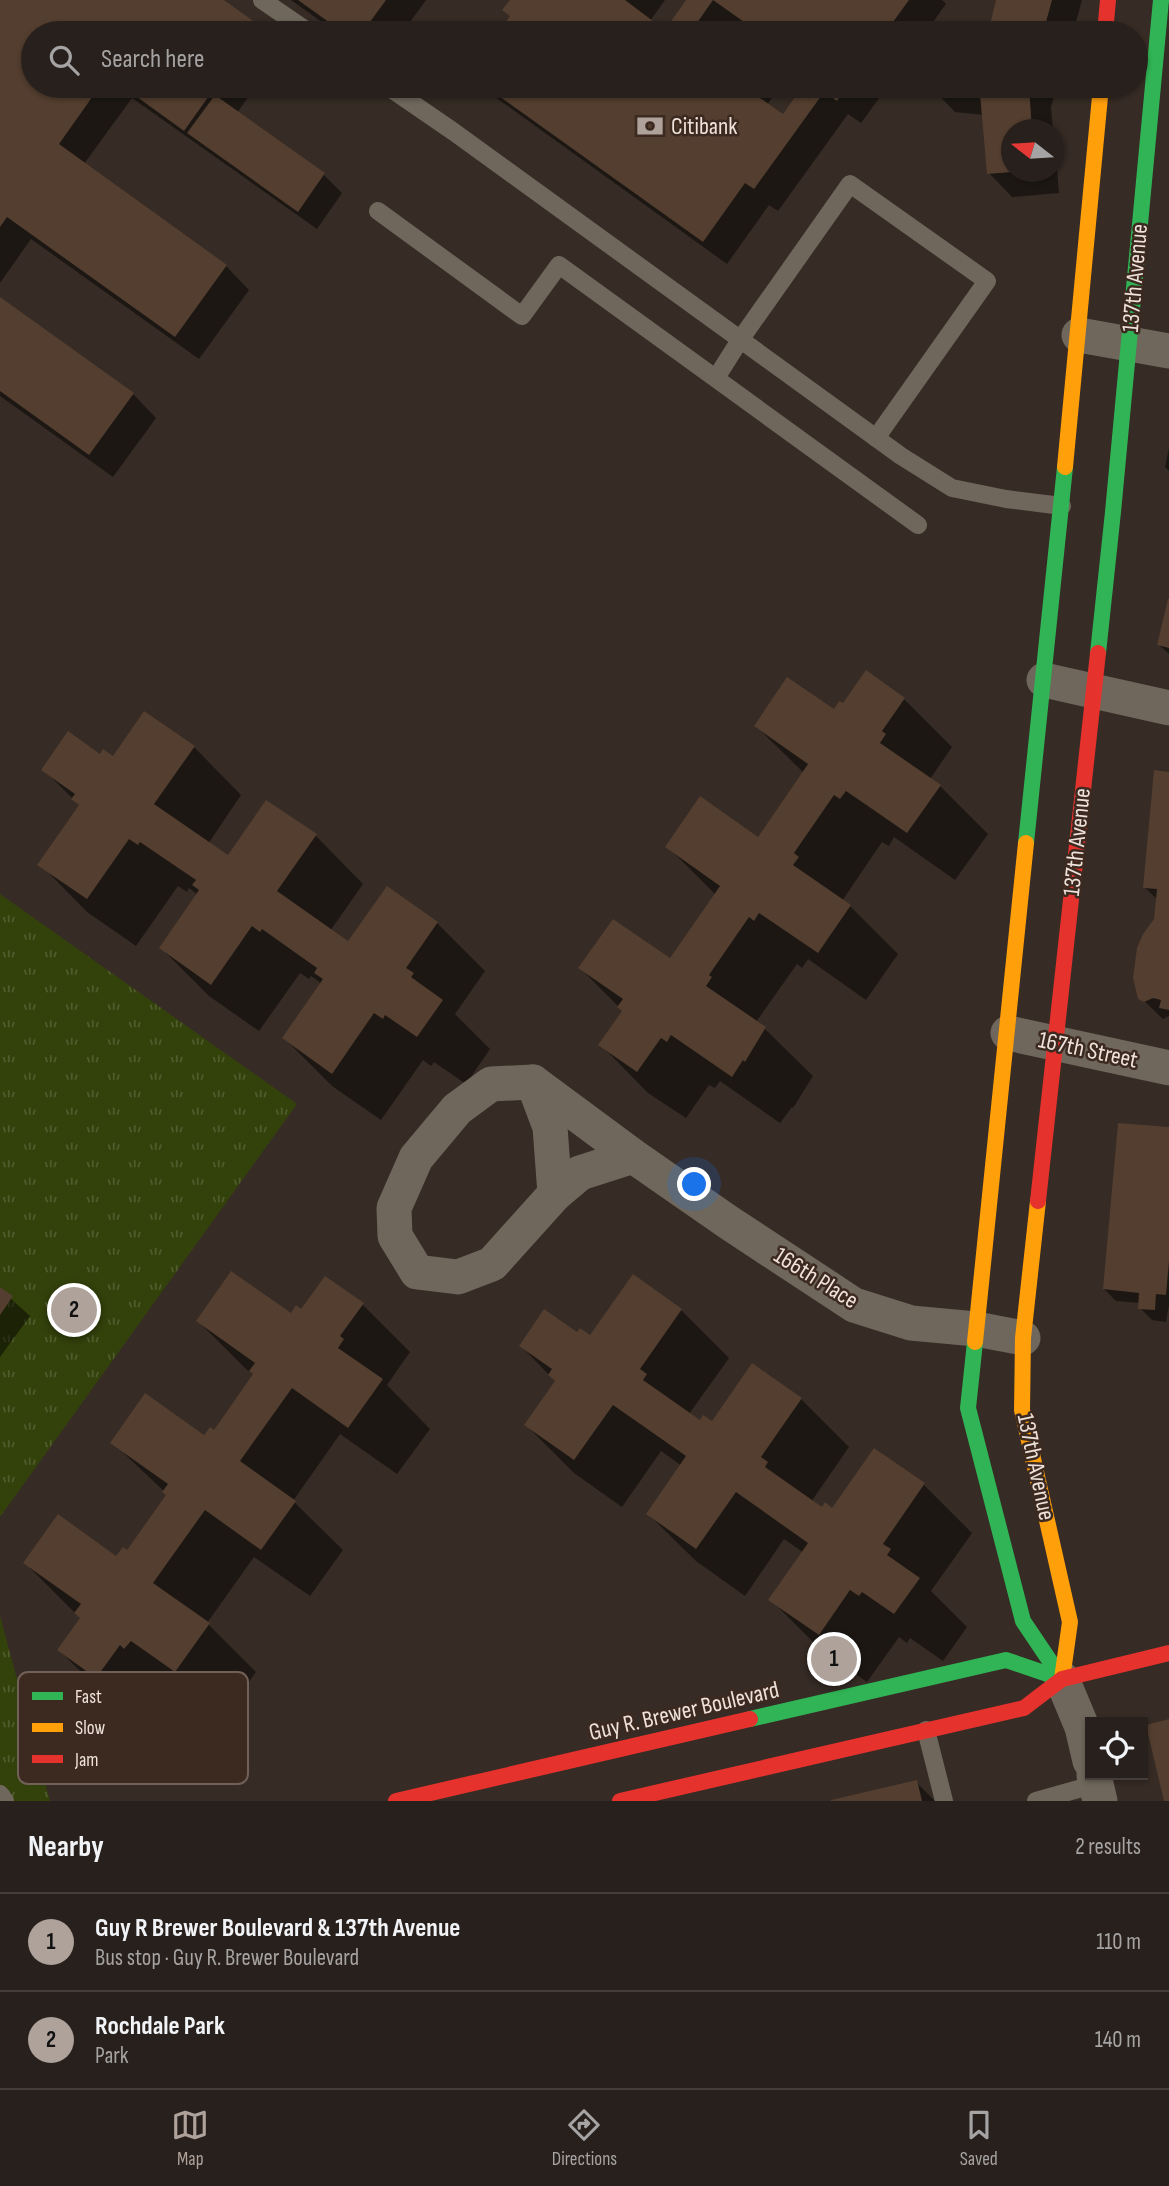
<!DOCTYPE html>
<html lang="en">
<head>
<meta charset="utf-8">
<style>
	:root { --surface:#28201c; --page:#342d29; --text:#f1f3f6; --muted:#a5a3a3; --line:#443e3b; --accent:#aea29b }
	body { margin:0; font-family:"Sofia Sans Condensed",sans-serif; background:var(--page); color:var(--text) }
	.controls { position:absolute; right:21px; bottom:21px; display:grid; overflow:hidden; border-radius:0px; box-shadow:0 2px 5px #0004 }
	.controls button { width:63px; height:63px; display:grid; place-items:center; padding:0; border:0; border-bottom:2px solid var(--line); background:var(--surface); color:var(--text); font:35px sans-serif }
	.compass { position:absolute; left:1001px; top:119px; width:63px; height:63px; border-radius:50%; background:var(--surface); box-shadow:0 2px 5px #0004; rotate:287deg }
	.you { position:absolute; left:695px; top:1185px; width:24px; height:24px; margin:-18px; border:5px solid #fff; border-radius:50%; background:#1a73e8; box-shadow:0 0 0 10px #1a73e833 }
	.badge { display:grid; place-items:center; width:46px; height:46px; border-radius:50%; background:var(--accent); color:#111; font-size:23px; font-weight:700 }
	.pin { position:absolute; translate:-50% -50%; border:4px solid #fff; box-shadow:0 2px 7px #0006 }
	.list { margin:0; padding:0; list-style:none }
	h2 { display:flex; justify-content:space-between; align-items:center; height:91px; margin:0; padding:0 28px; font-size:30px }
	h2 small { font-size:23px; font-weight:400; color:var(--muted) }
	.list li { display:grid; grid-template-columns:46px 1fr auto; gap:21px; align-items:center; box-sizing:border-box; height:98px; padding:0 28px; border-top:2px solid var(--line) }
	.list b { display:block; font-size:26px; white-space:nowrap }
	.list p { margin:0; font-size:23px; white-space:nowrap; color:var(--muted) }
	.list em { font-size:23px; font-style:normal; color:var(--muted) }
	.icon { flex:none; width:38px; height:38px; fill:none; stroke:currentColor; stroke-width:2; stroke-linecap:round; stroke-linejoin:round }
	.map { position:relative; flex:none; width:1169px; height:1801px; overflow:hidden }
	.search { position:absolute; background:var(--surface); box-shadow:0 2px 5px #0004; left:21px; right:21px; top:21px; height:77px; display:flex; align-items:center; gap:18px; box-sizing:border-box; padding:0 24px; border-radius:38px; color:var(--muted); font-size:26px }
	.sheet { height:287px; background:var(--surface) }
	nav { display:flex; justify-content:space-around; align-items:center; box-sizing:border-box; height:98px; border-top:2px solid var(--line); background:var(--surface); font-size:19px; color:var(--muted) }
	nav a { display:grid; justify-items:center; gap:4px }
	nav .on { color:var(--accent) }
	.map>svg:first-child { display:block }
</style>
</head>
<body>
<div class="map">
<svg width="1169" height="1801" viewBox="0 0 1169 1801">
	<defs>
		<pattern id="park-tufts" width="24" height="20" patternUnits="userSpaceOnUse" patternTransform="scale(1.75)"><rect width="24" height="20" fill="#33410b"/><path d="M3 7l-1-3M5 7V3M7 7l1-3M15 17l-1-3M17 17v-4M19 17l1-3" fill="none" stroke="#515c2e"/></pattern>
	</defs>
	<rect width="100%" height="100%" fill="#362b25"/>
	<g fill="url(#park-tufts)">
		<polygon points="0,894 297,1104 0,1517"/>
		<polygon points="0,1616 50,1801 0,1801"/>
	</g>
	<g fill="#0007">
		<polygon points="0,0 221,0 265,33 33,33 33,86 256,86 237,113 324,175 342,193 317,229 132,98 84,164 226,266 249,290 199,359 31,239 0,283"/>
		<polygon points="291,0 426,0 402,33 337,33"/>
		<polygon points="512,0 665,0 650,21 666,32 689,0 942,0 946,4 925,33 752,33 737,23 730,33 500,33 512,17"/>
		<polygon points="997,0 1082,0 1073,33 990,33"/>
		<polygon points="483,86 780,86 767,105 783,116 799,94 787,86 888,86 861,123 848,114 778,211 769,205 727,264 495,97"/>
		<polygon points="932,86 1057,86 1051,107 1053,130 1012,130 1012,172 1054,172 1054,133 1059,193 1012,197 989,173 984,115 955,112 932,88"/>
		<polygon points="0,299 133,394 156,418 113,477 0,396"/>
		<polygon points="1169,448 1169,471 1165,467"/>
		<polygon points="1169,602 1169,654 1159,645"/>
		<polygon points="904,699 952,747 930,779 940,786 988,834 955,880 894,837 889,846 882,842 842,901 850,906 898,954 866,1000 808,959 802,968 797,964 756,1022 765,1029 813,1076 793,1108 792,1107 780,1123 720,1081 715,1088 709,1085 686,1118 648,1093 601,1045 623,1011 580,968 670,961 716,895 668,847 758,839 804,773 756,726 834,711 843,705"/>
		<polygon points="194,747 241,795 208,844 228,858 316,836 363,884 330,931 349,944 437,923 485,971 455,1014 490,1049 466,1084 434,1062 431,1066 423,1060 381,1120 332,1086 284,1038 322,984 311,976 309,979 300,973 259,1031 209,996 161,948 198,895 189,888 187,892 178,886 136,946 87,912 40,864 80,806 44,770 101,756 114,758"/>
		<polygon points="1169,774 1169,1016 1163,1019 1139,996 1156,920 1157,899 1144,887"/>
		<polygon points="1169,1129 1169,1305 1166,1322 1152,1320 1140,1308 1141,1303 1116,1301 1104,1289"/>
		<polygon points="0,1289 30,1316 0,1357"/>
		<polygon points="362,1304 410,1352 387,1385 430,1429 397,1474 340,1434 293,1501 343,1550 310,1596 254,1557 207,1623 256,1672 223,1718 179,1687 173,1695 168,1692 145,1725 107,1698 59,1650 81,1619 25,1563 117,1559 127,1553 168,1495 113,1443 205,1437 214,1432 255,1375 246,1369 198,1321 291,1315 301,1311"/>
		<polygon points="681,1310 729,1358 689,1414 700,1422 712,1423 753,1365 801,1399 849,1447 811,1502 822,1510 833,1510 875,1450 924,1485 972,1533 931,1591 967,1627 943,1661 910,1638 907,1643 899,1637 867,1682 819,1648 771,1600 804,1553 784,1539 745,1596 696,1561 648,1514 682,1466 661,1451 622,1507 574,1473 526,1425 556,1382 521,1346 578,1334 591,1338"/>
		<polygon points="916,1782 935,1801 837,1801"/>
	</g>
	<g fill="#533e2f">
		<polygon points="0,0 224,0 260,26 254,33 33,33 33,86 100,86 59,144 227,265 175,337 7,217 0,227"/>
		<polygon points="298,0 386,0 362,33 344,33"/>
		<polygon points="510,0 625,0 665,30 686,0 909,0 885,33 751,33 754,29 713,0 690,33 498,33 510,16 502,10"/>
		<polygon points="996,0 1052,0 1043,33 988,33"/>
		<polygon points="122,86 216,86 184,131"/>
		<polygon points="485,86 743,86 783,114 800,90 794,86 848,86 837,101 824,92 754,189 745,183 703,242"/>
		<polygon points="930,86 1029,86 1032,130 1012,130 1012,172 987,174 980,94 930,89"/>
		<polygon points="215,95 325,173 298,212 187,133"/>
		<polygon points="0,297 134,393 89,455 0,391"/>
		<polygon points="1168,599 1169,599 1169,648 1157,645"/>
		<polygon points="866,670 905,698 882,731 886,734 880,743 941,785 907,833 846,791 840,799 834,795 794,853 799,857 793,865 851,905 818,953 759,913 754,921 749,917 709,975 712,977 706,986 766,1027 745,1062 743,1060 732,1077 671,1035 667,1042 661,1038 637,1072 598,1045 622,1011 617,1007 623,999 578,968 613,919 670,958 720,886 665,847 700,796 758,837 808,764 754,726 787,677 834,709 839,701 843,703"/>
		<polygon points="144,711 195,746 154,804 228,855 266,800 317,834 277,891 348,941 387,886 438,922 406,968 414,973 411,977 443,1000 417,1037 385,1015 383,1019 374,1013 332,1074 282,1038 323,979 314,973 317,968 262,929 260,932 252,926 211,985 159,948 199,890 192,885 196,880 140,842 138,845 129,839 87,899 37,865 79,805 71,799 75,794 41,770 68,731 100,754 103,749 113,756"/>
		<polygon points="1154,770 1169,772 1169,1010 1159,1008 1161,1000 1153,998 1144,1002 1138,999 1133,978 1137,948 1143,934 1154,919 1157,889 1143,888"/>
		<polygon points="1118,1123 1169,1127 1169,1261 1166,1295 1156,1294 1155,1310 1138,1309 1139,1293 1103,1289"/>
		<polygon points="231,1271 291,1313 296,1305 301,1309 325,1276 364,1303 340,1336 344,1339 338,1348 383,1379 348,1428 292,1388 240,1461 296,1501 261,1550 205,1510 153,1583 210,1623 175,1672 131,1641 124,1649 120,1645 96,1678 57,1650 80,1618 74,1613 81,1604 23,1563 58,1514 116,1556 123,1547 127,1550 166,1495 162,1492 168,1484 110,1443 145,1393 204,1435 210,1427 214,1430 253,1374 249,1371 255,1363 196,1321"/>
		<polygon points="633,1274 682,1309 640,1369 647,1374 643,1380 700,1420 703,1415 712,1421 752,1363 802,1398 761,1457 768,1462 765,1467 822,1507 825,1502 832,1508 874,1448 925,1483 883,1544 891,1549 887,1555 920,1578 894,1614 862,1592 859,1596 850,1590 819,1635 768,1600 808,1543 736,1492 696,1549 646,1514 686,1456 613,1405 574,1460 524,1425 555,1381 548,1375 552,1369 519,1346 544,1309 577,1332 580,1328 590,1335"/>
		<polygon points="0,1287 13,1296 0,1315"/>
		<polygon points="1169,1719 1169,1801 1164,1801 1146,1725"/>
		<polygon points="917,1780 922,1801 831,1801 831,1800"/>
	</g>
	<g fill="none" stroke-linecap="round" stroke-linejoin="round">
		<g stroke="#6f675b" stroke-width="18">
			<polyline points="262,0 310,33"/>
			<polyline points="387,86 454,132 901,456 952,488 1006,499 1062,506"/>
			<polyline points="378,211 522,316 559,265 918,525"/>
			<polyline points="716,378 740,340 850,184 987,281 876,438"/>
			<polyline points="926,1730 944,1801"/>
			<polyline points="0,1794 5,1801"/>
			<polyline points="1036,1801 1096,1784"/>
		</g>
		<g stroke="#6f675b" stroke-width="35">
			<polyline points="1079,335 1169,351"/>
			<polyline points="1044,680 1169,708"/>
			<polyline points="1008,1033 1169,1068"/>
			<polyline points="533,1082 550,1127 555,1194"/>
			<polyline points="633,1156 580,1173 555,1194 492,1264 458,1277 417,1272 395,1236 394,1208 416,1158 457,1109 491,1084 533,1082 633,1156 728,1222 854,1305 911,1323 976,1329 1023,1338"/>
			<polyline points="1062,1679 1082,1727 1090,1761"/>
			<polyline points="1094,1775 1100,1801"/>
		</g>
		<g stroke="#30b455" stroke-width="16">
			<polyline points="1098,653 1113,512 1161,0"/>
			<polyline points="1026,843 1065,467"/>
			<polyline points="975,1342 968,1408 1023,1621 1062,1679"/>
			<polyline points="750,1719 1006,1660 1062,1679"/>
		</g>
		<g stroke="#ff9f0a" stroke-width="16">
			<polyline points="1065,467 1101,86"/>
			<polyline points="1038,1201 1023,1338 1022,1410 1070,1622 1062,1679"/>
			<polyline points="975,1342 1026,843"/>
		</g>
		<g stroke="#e5322d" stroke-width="16">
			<polyline points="1105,33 1108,0"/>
			<polyline points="1038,1201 1098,653"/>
			<polyline points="396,1801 750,1719"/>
			<polyline points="620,1801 1024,1708 1062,1679 1169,1653"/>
		</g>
	</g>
	<defs>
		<symbol id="bank-bare" viewBox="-9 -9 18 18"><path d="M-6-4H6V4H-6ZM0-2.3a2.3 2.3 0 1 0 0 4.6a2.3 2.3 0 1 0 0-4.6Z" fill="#aea29b" stroke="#3c291f" stroke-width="2.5" paint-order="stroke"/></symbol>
	</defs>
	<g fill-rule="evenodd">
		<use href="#bank-bare" x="631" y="107" width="38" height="38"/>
	</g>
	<g text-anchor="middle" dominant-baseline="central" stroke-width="5" stroke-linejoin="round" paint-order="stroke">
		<g font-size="24" fill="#eee2db" stroke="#3c291f" text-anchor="start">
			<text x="671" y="126">Citibank</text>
		</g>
		<g font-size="24" fill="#eee2db" stroke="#3c291f">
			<text transform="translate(1135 278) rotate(-85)">137th Avenue</text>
			<text transform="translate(1077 842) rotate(-84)">137th Avenue</text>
			<text transform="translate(1088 1050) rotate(12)">167th Street</text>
			<text transform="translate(816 1278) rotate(32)">166th Place</text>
			<text transform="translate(1036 1467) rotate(78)">137th Avenue</text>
			<text transform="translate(684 1711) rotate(-13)">Guy R. Brewer Boulevard</text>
		</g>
	</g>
	<rect x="18" y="1672" width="230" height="112" rx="10" fill="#3c291f" stroke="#716057" stroke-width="2"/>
	<rect x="32" y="1692" width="31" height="8" fill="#30b455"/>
	<rect x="32" y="1723" width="31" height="9" fill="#ff9f0a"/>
	<rect x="32" y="1755" width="31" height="8" fill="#e5322d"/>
	<g font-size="19" fill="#eee2db">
		<text x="75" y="1703">Fast</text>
		<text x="75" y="1734">Slow</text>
		<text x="75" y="1766">Jam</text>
	</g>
</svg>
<div class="controls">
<button><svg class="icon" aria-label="locate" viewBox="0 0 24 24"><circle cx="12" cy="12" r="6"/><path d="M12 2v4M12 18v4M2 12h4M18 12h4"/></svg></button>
</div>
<svg class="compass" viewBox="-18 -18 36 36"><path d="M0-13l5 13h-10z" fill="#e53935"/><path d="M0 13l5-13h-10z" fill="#a5a3a3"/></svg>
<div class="you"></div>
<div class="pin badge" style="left:834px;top:1659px">1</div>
<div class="pin badge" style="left:74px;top:1310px">2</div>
<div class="search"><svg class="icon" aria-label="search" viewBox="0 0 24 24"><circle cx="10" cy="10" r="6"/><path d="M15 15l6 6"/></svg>Search here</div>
</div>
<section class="sheet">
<h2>Nearby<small>2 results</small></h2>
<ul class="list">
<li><span class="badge">1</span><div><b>Guy R Brewer Boulevard &amp; 137th Avenue</b><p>Bus stop · Guy R. Brewer Boulevard</p></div><em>110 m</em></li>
<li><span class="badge">2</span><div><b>Rochdale Park</b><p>Park</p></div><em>140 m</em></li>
</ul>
</section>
<nav>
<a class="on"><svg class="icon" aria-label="map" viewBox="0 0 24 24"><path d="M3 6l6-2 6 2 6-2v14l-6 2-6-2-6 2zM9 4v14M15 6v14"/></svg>Map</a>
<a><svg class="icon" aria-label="directions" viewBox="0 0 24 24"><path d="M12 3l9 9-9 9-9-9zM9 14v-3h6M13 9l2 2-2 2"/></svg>Directions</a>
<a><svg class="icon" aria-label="saved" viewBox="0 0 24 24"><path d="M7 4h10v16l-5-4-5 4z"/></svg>Saved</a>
</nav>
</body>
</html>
